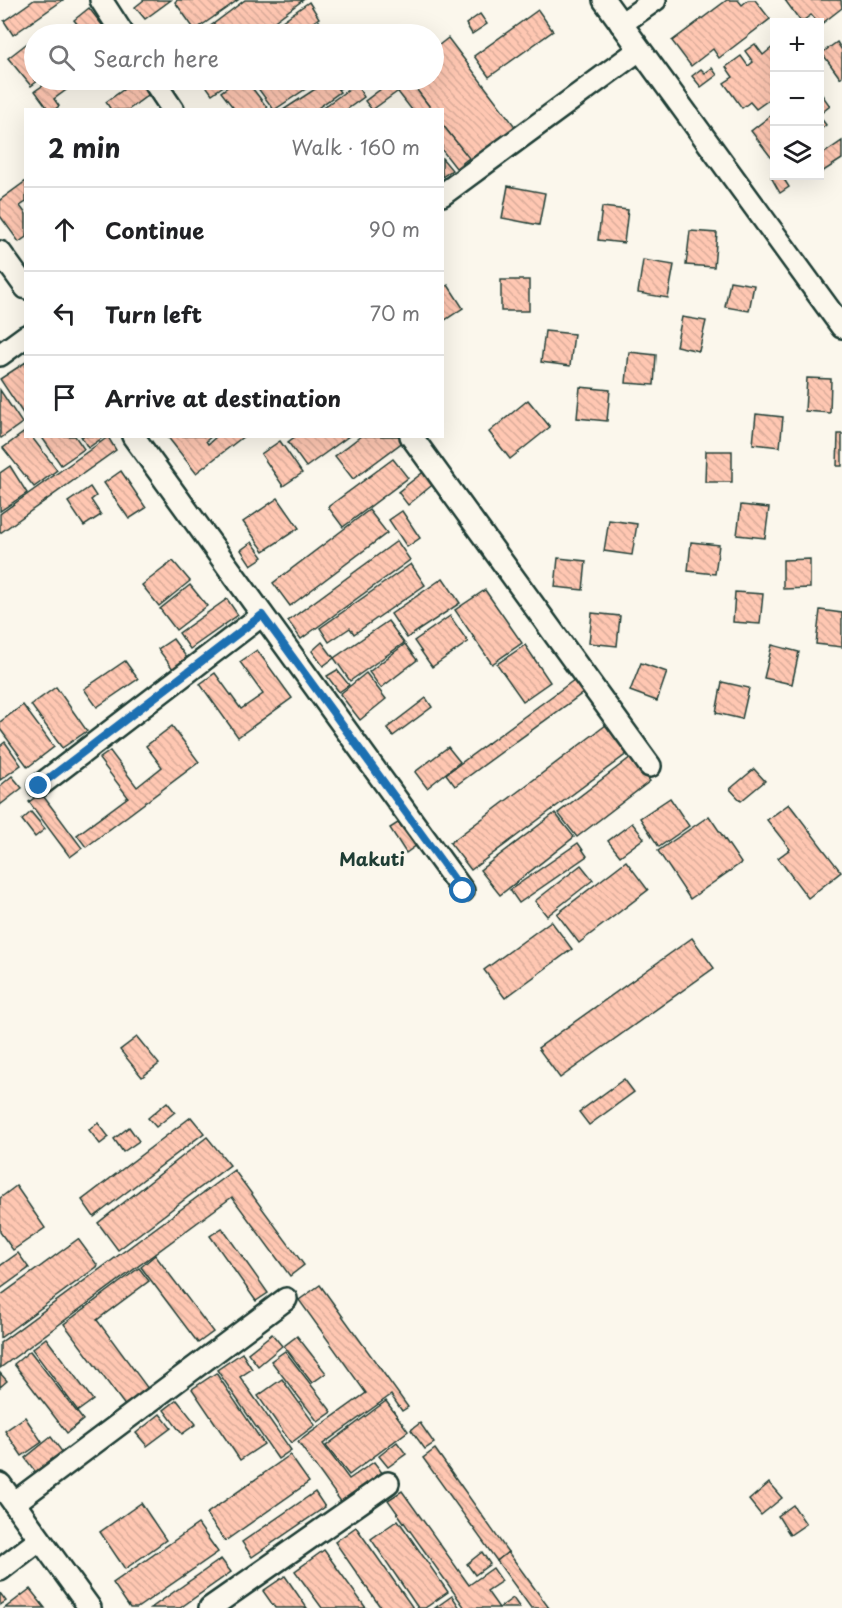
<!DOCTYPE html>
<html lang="en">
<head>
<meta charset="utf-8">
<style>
	:root { --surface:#fff; --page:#f2f2f2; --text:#202124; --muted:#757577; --line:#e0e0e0 }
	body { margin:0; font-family:"Playpen Sans",sans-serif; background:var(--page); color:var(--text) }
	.controls { position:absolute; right:18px; top:18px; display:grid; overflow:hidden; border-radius:0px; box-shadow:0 6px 24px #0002 }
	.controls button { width:54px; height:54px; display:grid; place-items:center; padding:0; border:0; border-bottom:2px solid var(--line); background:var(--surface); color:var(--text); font:30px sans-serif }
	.stop { position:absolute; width:18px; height:18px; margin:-14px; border:4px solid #1f6fb2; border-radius:50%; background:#fff }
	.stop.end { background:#1f6fb2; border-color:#fff; box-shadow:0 2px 6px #0008 }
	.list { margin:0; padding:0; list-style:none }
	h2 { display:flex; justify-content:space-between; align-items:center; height:78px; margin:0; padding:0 24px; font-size:26px }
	h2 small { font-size:20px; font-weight:400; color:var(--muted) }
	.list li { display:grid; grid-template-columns:39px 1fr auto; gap:18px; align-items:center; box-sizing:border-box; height:84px; padding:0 24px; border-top:2px solid var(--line) }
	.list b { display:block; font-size:22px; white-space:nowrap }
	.list em { font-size:20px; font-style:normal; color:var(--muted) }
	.icon { flex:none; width:33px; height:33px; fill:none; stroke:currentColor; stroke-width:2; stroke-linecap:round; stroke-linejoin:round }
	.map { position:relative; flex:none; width:842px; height:1608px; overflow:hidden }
	.search { position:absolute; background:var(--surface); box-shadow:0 6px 24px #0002; left:24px; top:24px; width:420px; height:66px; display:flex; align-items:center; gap:15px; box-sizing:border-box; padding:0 21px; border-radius:33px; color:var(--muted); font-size:22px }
	.panel { position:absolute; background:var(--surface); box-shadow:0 6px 24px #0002; left:24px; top:108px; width:420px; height:330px; border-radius:0px }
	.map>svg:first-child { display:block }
</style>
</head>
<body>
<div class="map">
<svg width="842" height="1608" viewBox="0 0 842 1608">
	<defs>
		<pattern id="building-back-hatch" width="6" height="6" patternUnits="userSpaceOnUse" patternTransform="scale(1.5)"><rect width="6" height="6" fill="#ffc7b2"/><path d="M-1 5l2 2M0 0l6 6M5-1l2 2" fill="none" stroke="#daac9a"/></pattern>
	</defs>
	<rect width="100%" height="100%" fill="#fbf7ec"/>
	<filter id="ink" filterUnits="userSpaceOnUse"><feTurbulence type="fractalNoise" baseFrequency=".0167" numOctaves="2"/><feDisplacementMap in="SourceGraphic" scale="12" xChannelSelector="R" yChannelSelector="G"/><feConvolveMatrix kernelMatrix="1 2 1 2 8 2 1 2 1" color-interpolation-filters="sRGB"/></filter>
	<g filter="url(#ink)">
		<g fill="url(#building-back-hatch)" stroke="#1f3d34" stroke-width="1.5">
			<polygon points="34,0 63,0 13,35 4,21"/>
			<polygon points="144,0 171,0 145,19 135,7"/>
			<polygon points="177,0 238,0 195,30 175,2"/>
			<polygon points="245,0 303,0 257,34 200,34"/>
			<polygon points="727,0 738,0 742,5 748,0 755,0 770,19 719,58 713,49 691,66 672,41"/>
			<polygon points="785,0 841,0 842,8 820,25 811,15 801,22"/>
			<polygon points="309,2 319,18 296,34 264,34"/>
			<polygon points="89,8 109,34 85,34 74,20"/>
			<polygon points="538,10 553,31 489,77 474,56"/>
			<polygon points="480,14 487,24 472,34 466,24"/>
			<polygon points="319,21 327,34 308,34 305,29"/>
			<polygon points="34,38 34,80 39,80 31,86 8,58"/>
			<polygon points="448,38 517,129 472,163 442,124 442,110 432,110 409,80 434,80 434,49"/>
			<polygon points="837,42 842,50 842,76 840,78 822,53"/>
			<polygon points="755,44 763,55 774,46 774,96 756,109 750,102 742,108 724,83 733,77 726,67 741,56 748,66 753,62 745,51"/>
			<polygon points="712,68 717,75 701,87 692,76 701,69 705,73"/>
			<polygon points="51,80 80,80 54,99 59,106 54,110 49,110 35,91"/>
			<polygon points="137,80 142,80 152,92 128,110 111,110 106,102"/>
			<polygon points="202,80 232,80 212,94"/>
			<polygon points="237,80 246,80 269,110 235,110 221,92"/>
			<polygon points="268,80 319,80 274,110 257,87"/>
			<polygon points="329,80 331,80 340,92 315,110 283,110"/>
			<polygon points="334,80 352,80 353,81 339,89"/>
			<polygon points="393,80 409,80 411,82 372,110 365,101"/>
			<polygon points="411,82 432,110 412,110 398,92"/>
			<polygon points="356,84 364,97 346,110 320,110"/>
			<polygon points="820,92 830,106 820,114"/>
			<polygon points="774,113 774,161 751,131"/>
			<polygon points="820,117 826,125 820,130"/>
			<polygon points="442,124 469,158 456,168 442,150"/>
			<polygon points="842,141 842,159 822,172 820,169 820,156"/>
			<polygon points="442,158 452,170 442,177"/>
			<polygon points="774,175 782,176 789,187 780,193 771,177"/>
			<polygon points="26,181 26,202 20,206 26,214 26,237 19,242 0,216 0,200"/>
			<polygon points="508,186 545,193 539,225 502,218"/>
			<polygon points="602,207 628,210 624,243 598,240"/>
			<polygon points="690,231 717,233 714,267 686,265"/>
			<polygon points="643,260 674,265 668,298 638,293"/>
			<rect x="501" y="280" width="28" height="31"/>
			<polygon points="730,281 754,285 749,311 725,307"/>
			<polygon points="448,285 463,308 442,322 442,289"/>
			<polygon points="682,317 706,321 699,351 676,346"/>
			<polygon points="545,331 574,334 570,366 541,362"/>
			<polygon points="629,352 656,355 654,385 626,383"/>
			<polygon points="26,362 26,418 0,379"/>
			<polygon points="807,378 831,379 830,413 805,411"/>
			<polygon points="580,387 610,390 607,421 577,418"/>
			<polygon points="0,390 22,423 1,438 0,437"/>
			<polygon points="528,400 550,427 510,459 489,432"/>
			<polygon points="756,414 783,417 780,447 753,444"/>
			<polygon points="26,431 26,436 31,436 57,470 34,487 3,448"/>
			<polygon points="838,434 842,434 842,466 837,466"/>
			<polygon points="41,436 75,436 84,449 61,465"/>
			<polygon points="81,436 105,436 88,448"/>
			<polygon points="167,436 212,436 206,441 208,444 217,436 244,436 196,473"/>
			<polygon points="296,436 349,436 306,467 288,442"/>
			<polygon points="361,436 400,436 404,441 353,479 335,456"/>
			<polygon points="108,437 116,450 0,533 0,514"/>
			<polygon points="280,441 302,473 283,486 261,454"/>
			<polygon points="706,451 732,451 732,482 705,482"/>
			<polygon points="393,459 408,478 343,527 328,507"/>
			<polygon points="10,466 27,493 0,511 0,473"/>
			<polygon points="426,470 436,482 408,505 398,492"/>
			<polygon points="121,471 146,508 129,519 104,483"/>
			<polygon points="90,487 96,496 91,500 101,515 84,526 68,502"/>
			<polygon points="278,498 299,528 264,551 243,522"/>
			<polygon points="741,505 769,508 765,538 737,535"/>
			<polygon points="369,510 387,533 290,606 273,583"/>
			<polygon points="402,511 420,538 407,547 389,520"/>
			<polygon points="609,520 637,524 632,555 604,551"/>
			<polygon points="397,541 410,560 301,639 288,621"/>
			<polygon points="252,542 263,557 251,565 241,550"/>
			<polygon points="691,542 719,545 715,574 688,571"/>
			<polygon points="558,558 586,561 583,590 555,587"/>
			<polygon points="810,559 810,588 783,589 783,560"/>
			<polygon points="173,561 190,581 159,606 142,585"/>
			<polygon points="411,564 425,585 354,634 350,628 329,642 320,628"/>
			<polygon points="443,578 460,603 407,638 391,614"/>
			<polygon points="190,585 207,606 176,630 160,609"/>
			<polygon points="485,590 522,643 492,664 455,610"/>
			<polygon points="735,592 763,594 760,624 733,622"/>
			<polygon points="227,599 238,615 190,649 179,633"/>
			<polygon points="820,610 842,613 842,647 816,644"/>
			<polygon points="592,613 620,616 617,646 589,643"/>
			<polygon points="450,616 468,642 432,667 414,641"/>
			<polygon points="388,621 404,643 350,681 334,658"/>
			<polygon points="173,639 190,662 176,673 158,649"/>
			<polygon points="322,642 334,658 323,666 312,651"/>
			<polygon points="405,644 417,660 381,688 369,672"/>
			<polygon points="525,645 550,682 523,701 497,664"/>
			<polygon points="772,645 799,652 792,684 764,678"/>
			<polygon points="257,650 292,698 238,737 200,684 215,673 241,709 263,694 240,662"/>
			<polygon points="125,661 138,679 97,707 84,689"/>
			<polygon points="641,663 667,672 657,701 630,691"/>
			<polygon points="337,670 349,685 339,692 327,676"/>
			<polygon points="366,673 386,699 360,720 340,694"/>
			<polygon points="578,677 587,690 455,786 446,774"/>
			<polygon points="722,682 749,688 742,719 716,713"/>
			<polygon points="56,687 87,731 62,748 31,705"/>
			<polygon points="426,698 432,707 393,736 387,728"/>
			<polygon points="23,705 54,747 28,767 0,729 0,722"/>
			<polygon points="606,725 628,753 471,870 450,843"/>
			<polygon points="172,726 199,762 86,847 77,835 128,797 99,759 110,751 137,787 162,767 146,746"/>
			<polygon points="5,742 21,765 0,780 0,746"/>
			<polygon points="448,747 460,762 427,788 415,772"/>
			<polygon points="631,757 650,781 577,837 558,813"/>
			<polygon points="754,769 765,781 741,801 730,789"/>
			<polygon points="12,776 22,788 0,805 0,786"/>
			<polygon points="41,793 82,848 70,857 29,802"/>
			<polygon points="670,798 689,826 659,847 640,818"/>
			<polygon points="789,804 841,872 808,898 778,858 790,849 767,820"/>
			<polygon points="31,812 45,829 35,837 22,820"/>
			<polygon points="555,813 574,837 500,895 480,870"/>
			<polygon points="709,816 741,863 690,899 658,851"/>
			<polygon points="401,821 417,845 406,853 390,828"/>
			<polygon points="632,823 644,838 620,856 608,841"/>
			<polygon points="578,843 587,856 519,903 510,890"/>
			<polygon points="626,861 648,890 579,943 557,914"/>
			<polygon points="581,865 593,880 547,916 535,901"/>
			<polygon points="551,921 572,949 505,998 484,970"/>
			<polygon points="692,938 714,968 560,1078 538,1048"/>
			<polygon points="137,1037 159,1064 142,1077 120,1050"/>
			<polygon points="624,1079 634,1092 589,1125 579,1112"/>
			<polygon points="167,1102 175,1112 156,1127 148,1118"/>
			<polygon points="191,1117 204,1133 94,1217 82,1200"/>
			<polygon points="98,1123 109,1137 100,1144 89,1130"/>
			<polygon points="129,1127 139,1141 123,1152 114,1139"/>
			<polygon points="207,1137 230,1165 118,1250 98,1223"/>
			<polygon points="234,1170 304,1265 290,1276 232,1197 0,1368 0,1343"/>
			<polygon points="16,1186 45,1228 13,1250 0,1232 0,1198"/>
			<polygon points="222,1228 268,1293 256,1301 210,1236"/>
			<polygon points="78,1239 98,1266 0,1338 0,1296"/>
			<polygon points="18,1253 29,1268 0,1289 0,1266"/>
			<polygon points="155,1255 213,1332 198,1343 141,1267"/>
			<polygon points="139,1268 149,1281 97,1320 149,1390 126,1407 64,1324"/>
			<polygon points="320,1285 408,1407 402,1411 391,1395 323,1444 349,1479 374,1462 383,1474 342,1503 298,1442 366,1393 299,1300"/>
			<polygon points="272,1334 282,1346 258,1366 248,1353"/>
			<polygon points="297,1336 326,1373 312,1383 284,1346"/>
			<polygon points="46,1338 93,1400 78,1411 32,1349"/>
			<polygon points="30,1351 83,1420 67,1433 14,1364"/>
			<polygon points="285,1351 332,1412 318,1422 271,1361"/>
			<polygon points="242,1353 252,1369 240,1377 291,1450 278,1459 217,1370"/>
			<polygon points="0,1373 7,1381 0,1387"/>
			<polygon points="216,1373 264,1444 240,1460 192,1389"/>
			<polygon points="282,1379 315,1425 291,1443 258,1396"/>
			<polygon points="177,1400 196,1424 182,1434 164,1410"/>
			<polygon points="386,1401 408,1431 349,1475 326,1446"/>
			<polygon points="160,1414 171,1428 147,1446 136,1433"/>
			<polygon points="25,1417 42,1442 22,1456 5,1431"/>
			<polygon points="420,1423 434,1443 425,1449 411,1430"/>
			<polygon points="51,1437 63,1453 37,1474 25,1458"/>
			<polygon points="397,1442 406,1454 388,1467 379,1456"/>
			<polygon points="435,1449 508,1552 497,1561 423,1458"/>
			<polygon points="290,1455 309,1482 225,1541 206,1514"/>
			<polygon points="769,1483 782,1498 761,1515 749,1500"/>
			<polygon points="402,1491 469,1585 493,1568 502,1581 487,1591 499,1608 513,1598 520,1608 465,1608 388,1500"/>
			<polygon points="315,1492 325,1507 252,1557 242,1542"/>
			<polygon points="141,1503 166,1540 125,1569 100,1532"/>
			<polygon points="793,1505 806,1524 790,1535 778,1516"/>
			<polygon points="398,1520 448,1592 425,1608 418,1608 371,1539"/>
			<polygon points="198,1524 218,1552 137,1608 130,1608 113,1583"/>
			<polygon points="356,1527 413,1608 381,1608 335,1542"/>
			<polygon points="324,1550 366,1608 322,1608 295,1571"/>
			<polygon points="482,1552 490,1564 475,1575 467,1564"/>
			<polygon points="508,1552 549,1608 531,1608 497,1561"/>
			<polygon points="221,1559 231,1572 180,1608 151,1608"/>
			<polygon points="285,1576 307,1608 275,1608 263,1591"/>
			<polygon points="30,1589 45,1608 5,1608"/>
			<polygon points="0,1593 6,1601 0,1605"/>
			<polygon points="452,1596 460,1608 435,1608"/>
		</g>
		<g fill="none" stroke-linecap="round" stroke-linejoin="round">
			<defs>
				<g id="minor">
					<polyline points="101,0 123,34"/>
					<polyline points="604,0 842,327"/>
					<polyline points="621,24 655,0"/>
					<polyline points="153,80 173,110"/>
					<polyline points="442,195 639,50"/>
					<polyline points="0,252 26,288"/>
					<polyline points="0,355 26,336"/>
					<polyline points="133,436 463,891"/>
					<polyline points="411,436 650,766"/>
					<polyline points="39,786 262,615"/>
					<polyline points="0,1484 90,1608"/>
					<polyline points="14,1503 286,1299"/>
					<polyline points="0,1570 39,1540"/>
					<polyline points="210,1608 388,1483"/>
				</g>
			</defs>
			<use href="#minor" stroke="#1f3d34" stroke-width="26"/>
			<use href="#minor" stroke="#fbf7ec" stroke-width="21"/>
		</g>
	</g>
	<g fill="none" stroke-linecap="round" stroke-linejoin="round" filter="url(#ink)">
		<polyline stroke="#1f6fb2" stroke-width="8" points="39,786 262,615 463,891"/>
	</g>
	<g text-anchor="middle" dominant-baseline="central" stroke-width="5" stroke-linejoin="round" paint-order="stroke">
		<g font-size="18" font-weight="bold" fill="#1f3d34" stroke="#fbf7ec">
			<text x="372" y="858">Makuti</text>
		</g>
	</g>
</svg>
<div class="controls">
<button>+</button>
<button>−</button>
<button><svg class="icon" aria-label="layers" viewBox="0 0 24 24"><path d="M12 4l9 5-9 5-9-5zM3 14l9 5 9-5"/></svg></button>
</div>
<div class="stop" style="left:463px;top:891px"></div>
<div class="stop end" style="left:39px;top:786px"></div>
<div class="search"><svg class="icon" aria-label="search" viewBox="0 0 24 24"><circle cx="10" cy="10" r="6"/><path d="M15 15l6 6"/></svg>Search here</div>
<section class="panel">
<h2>2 min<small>Walk · 160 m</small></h2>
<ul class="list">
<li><svg class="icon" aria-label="ahead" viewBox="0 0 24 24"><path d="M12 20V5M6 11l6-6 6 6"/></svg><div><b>Continue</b></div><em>90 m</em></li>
<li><svg class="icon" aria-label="left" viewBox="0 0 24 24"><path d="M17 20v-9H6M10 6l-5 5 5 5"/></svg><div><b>Turn left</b></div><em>70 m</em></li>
<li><svg class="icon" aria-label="arrive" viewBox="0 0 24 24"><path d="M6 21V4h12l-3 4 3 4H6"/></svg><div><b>Arrive at destination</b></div></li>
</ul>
</section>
</div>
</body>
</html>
